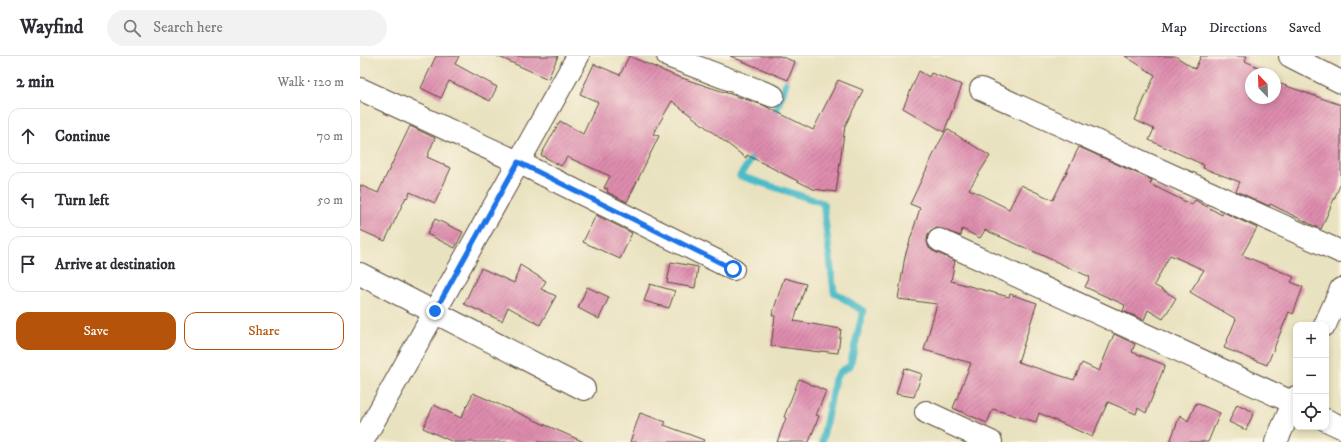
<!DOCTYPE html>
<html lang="en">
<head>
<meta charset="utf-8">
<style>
	:root { --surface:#fff; --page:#f2f2f3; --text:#2b2b33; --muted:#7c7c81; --line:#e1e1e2; --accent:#b45309 }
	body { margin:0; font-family:"IM FELL DW Pica",serif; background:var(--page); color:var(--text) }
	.controls { position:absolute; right:12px; bottom:12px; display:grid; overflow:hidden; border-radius:8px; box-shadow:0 2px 6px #0003 }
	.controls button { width:36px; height:36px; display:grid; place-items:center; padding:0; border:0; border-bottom:1px solid var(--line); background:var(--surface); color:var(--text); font:20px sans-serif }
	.compass { position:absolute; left:885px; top:12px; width:36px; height:36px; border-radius:50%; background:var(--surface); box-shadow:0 2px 6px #0003; rotate:337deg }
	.stop { position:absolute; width:12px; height:12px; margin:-9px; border:3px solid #1a73e8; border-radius:50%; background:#fff }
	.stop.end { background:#1a73e8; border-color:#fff; box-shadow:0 1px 4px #0008 }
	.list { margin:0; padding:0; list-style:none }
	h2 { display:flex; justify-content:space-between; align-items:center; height:52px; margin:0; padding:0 16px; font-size:17px }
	h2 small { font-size:13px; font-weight:400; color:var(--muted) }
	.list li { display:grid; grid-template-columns:26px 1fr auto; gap:12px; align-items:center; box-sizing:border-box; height:56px; margin:0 8px 8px; padding:0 8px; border:1px solid var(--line); border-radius:12px }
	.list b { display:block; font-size:15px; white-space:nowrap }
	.list em { font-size:13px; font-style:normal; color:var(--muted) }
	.actions { display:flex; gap:8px; padding:12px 16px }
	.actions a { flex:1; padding:9px 0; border:1px solid var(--accent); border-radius:12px; text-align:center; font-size:14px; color:var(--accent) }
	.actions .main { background:var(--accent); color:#fff }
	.icon { flex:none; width:22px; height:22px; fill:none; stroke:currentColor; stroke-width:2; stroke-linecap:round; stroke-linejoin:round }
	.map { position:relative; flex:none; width:981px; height:386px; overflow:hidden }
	header { display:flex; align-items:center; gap:24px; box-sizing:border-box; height:56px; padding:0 20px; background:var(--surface); border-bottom:1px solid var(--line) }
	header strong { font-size:19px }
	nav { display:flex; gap:22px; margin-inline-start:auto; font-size:14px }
	.search { width:280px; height:36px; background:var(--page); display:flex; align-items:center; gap:10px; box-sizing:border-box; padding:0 14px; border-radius:22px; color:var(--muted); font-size:15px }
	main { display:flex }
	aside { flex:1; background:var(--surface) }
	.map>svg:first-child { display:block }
</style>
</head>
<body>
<header>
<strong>Wayfind</strong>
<div class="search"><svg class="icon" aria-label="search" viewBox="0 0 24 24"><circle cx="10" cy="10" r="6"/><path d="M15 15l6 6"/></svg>Search here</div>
<nav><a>Map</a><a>Directions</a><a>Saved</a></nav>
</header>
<main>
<aside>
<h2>2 min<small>Walk · 120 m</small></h2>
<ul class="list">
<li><svg class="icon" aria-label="ahead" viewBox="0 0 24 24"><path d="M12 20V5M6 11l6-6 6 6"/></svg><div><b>Continue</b></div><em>70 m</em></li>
<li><svg class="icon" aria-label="left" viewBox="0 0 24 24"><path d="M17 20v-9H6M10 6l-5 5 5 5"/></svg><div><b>Turn left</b></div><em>50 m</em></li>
<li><svg class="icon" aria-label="arrive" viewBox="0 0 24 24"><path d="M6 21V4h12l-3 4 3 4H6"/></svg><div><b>Arrive at destination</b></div></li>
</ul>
<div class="actions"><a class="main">Save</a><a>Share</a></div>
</aside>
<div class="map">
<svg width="981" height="386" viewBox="0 0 981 386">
	<defs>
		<pattern id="building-hatch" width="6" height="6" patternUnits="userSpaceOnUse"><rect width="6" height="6" fill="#de8cae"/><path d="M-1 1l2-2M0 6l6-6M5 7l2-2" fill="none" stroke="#b5738d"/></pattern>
	</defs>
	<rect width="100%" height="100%" fill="#fcf5e5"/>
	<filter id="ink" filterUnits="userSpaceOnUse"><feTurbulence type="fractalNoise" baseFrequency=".025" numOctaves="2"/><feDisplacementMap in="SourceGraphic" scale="8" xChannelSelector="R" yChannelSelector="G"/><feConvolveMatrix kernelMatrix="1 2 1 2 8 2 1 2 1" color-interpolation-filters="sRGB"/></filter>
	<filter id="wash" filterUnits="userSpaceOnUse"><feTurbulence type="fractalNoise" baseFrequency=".012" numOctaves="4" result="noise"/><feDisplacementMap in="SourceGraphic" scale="16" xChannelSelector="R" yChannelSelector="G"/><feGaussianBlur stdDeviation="0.9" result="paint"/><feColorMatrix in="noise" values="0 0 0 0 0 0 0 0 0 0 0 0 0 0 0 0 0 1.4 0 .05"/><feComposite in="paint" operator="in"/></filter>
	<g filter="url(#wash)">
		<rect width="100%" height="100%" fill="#e9e2c0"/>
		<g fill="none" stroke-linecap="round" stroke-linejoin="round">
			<g stroke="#4ebcc7" stroke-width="7">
				<polyline points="413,64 426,27"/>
				<polyline points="397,95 380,120 463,147 474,236 503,255 490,310 481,315 475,323 462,386"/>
			</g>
		</g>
		<g id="blocks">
			<g fill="url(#building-hatch)">
				<polygon points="76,0 99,0 95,8 137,31 130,45 89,25 81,42 61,32"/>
				<polygon points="137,0 198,0 188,23"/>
				<polygon points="269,0 313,19 403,49 453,74 478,24 503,34 485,70 476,136 453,133 387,99 386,102 312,45 293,78 299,80 267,146 247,136 248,133 244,132 250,120 207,101 201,110 181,99 200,65 223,78 238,46 220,38 234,8 260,19"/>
				<polygon points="370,0 420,0 435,6 428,24"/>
				<polygon points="765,0 815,0 835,13 841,0 887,0 885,5 906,15 904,18 891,18 891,42 915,42 915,26 981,49 981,127 961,173 910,148 909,150 876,135 880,126 843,112 844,109 789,84 794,73 775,64 795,19"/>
				<polygon points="559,15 569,21 571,17 602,29 584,76 543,52"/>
				<polygon points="50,70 75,82 67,101 91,112 75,147 50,136 47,142 46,141 25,185 0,174 0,129 18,137"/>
				<polygon points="587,73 630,100 609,133 649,153 661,129 693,144 719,91 792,124 790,128 832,149 835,144 862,159 863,156 897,172 882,199 934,221 931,226 943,231 933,258 929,256 907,309 864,292 876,263 830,236 844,214 810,199 794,229 816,242 803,263 788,254 784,264 763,255 765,249 725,231 730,221 677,197 625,174 620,182 602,173 601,180 577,172 571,174 568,178 567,186 569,192 573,195 595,205 591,225 649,241 650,238 677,247 658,306 714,324 722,307 739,315 754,278 775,288 772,296 805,309 786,357 778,352 776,358 748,346 732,381 679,357 676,366 633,353 627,367 593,352 611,307 564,294 577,248 538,243 545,200 560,152 550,148 578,89"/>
				<polygon points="236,159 272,177 260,203 223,186"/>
				<polygon points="75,163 103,176 95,192 67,178"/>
				<polygon points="311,206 338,211 335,232 307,227"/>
				<polygon points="160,209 186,225 181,233 196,240 180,269 148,251 142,265 104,248 121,212 154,227"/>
				<polygon points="424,222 446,228 434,265 481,273 478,297 460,295 460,296 411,290 415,260 412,259"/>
				<polygon points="290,228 315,235 309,252 284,245"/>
				<polygon points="227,231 249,241 239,263 218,252"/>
				<polygon points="544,312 562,318 554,341 536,338"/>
				<polygon points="439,323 466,335 456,359 459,360 449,386 417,386 426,362 424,361"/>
				<polygon points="113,337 224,386 93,386 63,372 74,349 101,362"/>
				<polygon points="836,347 860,357 848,386 810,386 820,359 828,365"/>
				<polygon points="877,348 894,356 886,374 869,366"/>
				<polygon points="280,357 306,366 304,369 344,384 343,386 270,386"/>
			</g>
		</g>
	</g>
	<g filter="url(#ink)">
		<use href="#blocks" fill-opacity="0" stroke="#554636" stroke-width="1"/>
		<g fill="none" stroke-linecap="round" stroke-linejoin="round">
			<defs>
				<g id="minor">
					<polyline points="308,0 413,40"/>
					<polyline points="930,0 981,26"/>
					<polyline points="0,33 158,106 373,213"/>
					<polyline points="621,33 981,196"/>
					<polyline points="579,184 936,348"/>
					<polyline points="0,218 224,333"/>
					<polyline points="965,269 981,233"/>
					<polyline points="566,356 631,386"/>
					<polyline points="966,364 981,371"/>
					<polyline points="2,386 218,0"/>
					<polyline points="916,386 936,341"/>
				</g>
			</defs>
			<use href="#minor" stroke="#554636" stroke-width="24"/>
			<use href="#minor" stroke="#fff" stroke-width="22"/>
		</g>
	</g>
	<g fill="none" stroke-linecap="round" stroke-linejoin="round" filter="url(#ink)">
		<polyline stroke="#1a73e8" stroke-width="5" points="75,255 158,106 373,213"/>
	</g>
</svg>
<div class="controls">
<button>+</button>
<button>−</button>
<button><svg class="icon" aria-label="locate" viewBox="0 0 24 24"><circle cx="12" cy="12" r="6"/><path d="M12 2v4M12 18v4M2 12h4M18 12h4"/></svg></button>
</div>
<svg class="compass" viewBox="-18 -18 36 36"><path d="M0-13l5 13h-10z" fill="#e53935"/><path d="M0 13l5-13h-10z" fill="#7c7c81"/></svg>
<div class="stop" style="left:373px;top:213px"></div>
<div class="stop end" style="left:75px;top:255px"></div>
</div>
</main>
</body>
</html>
